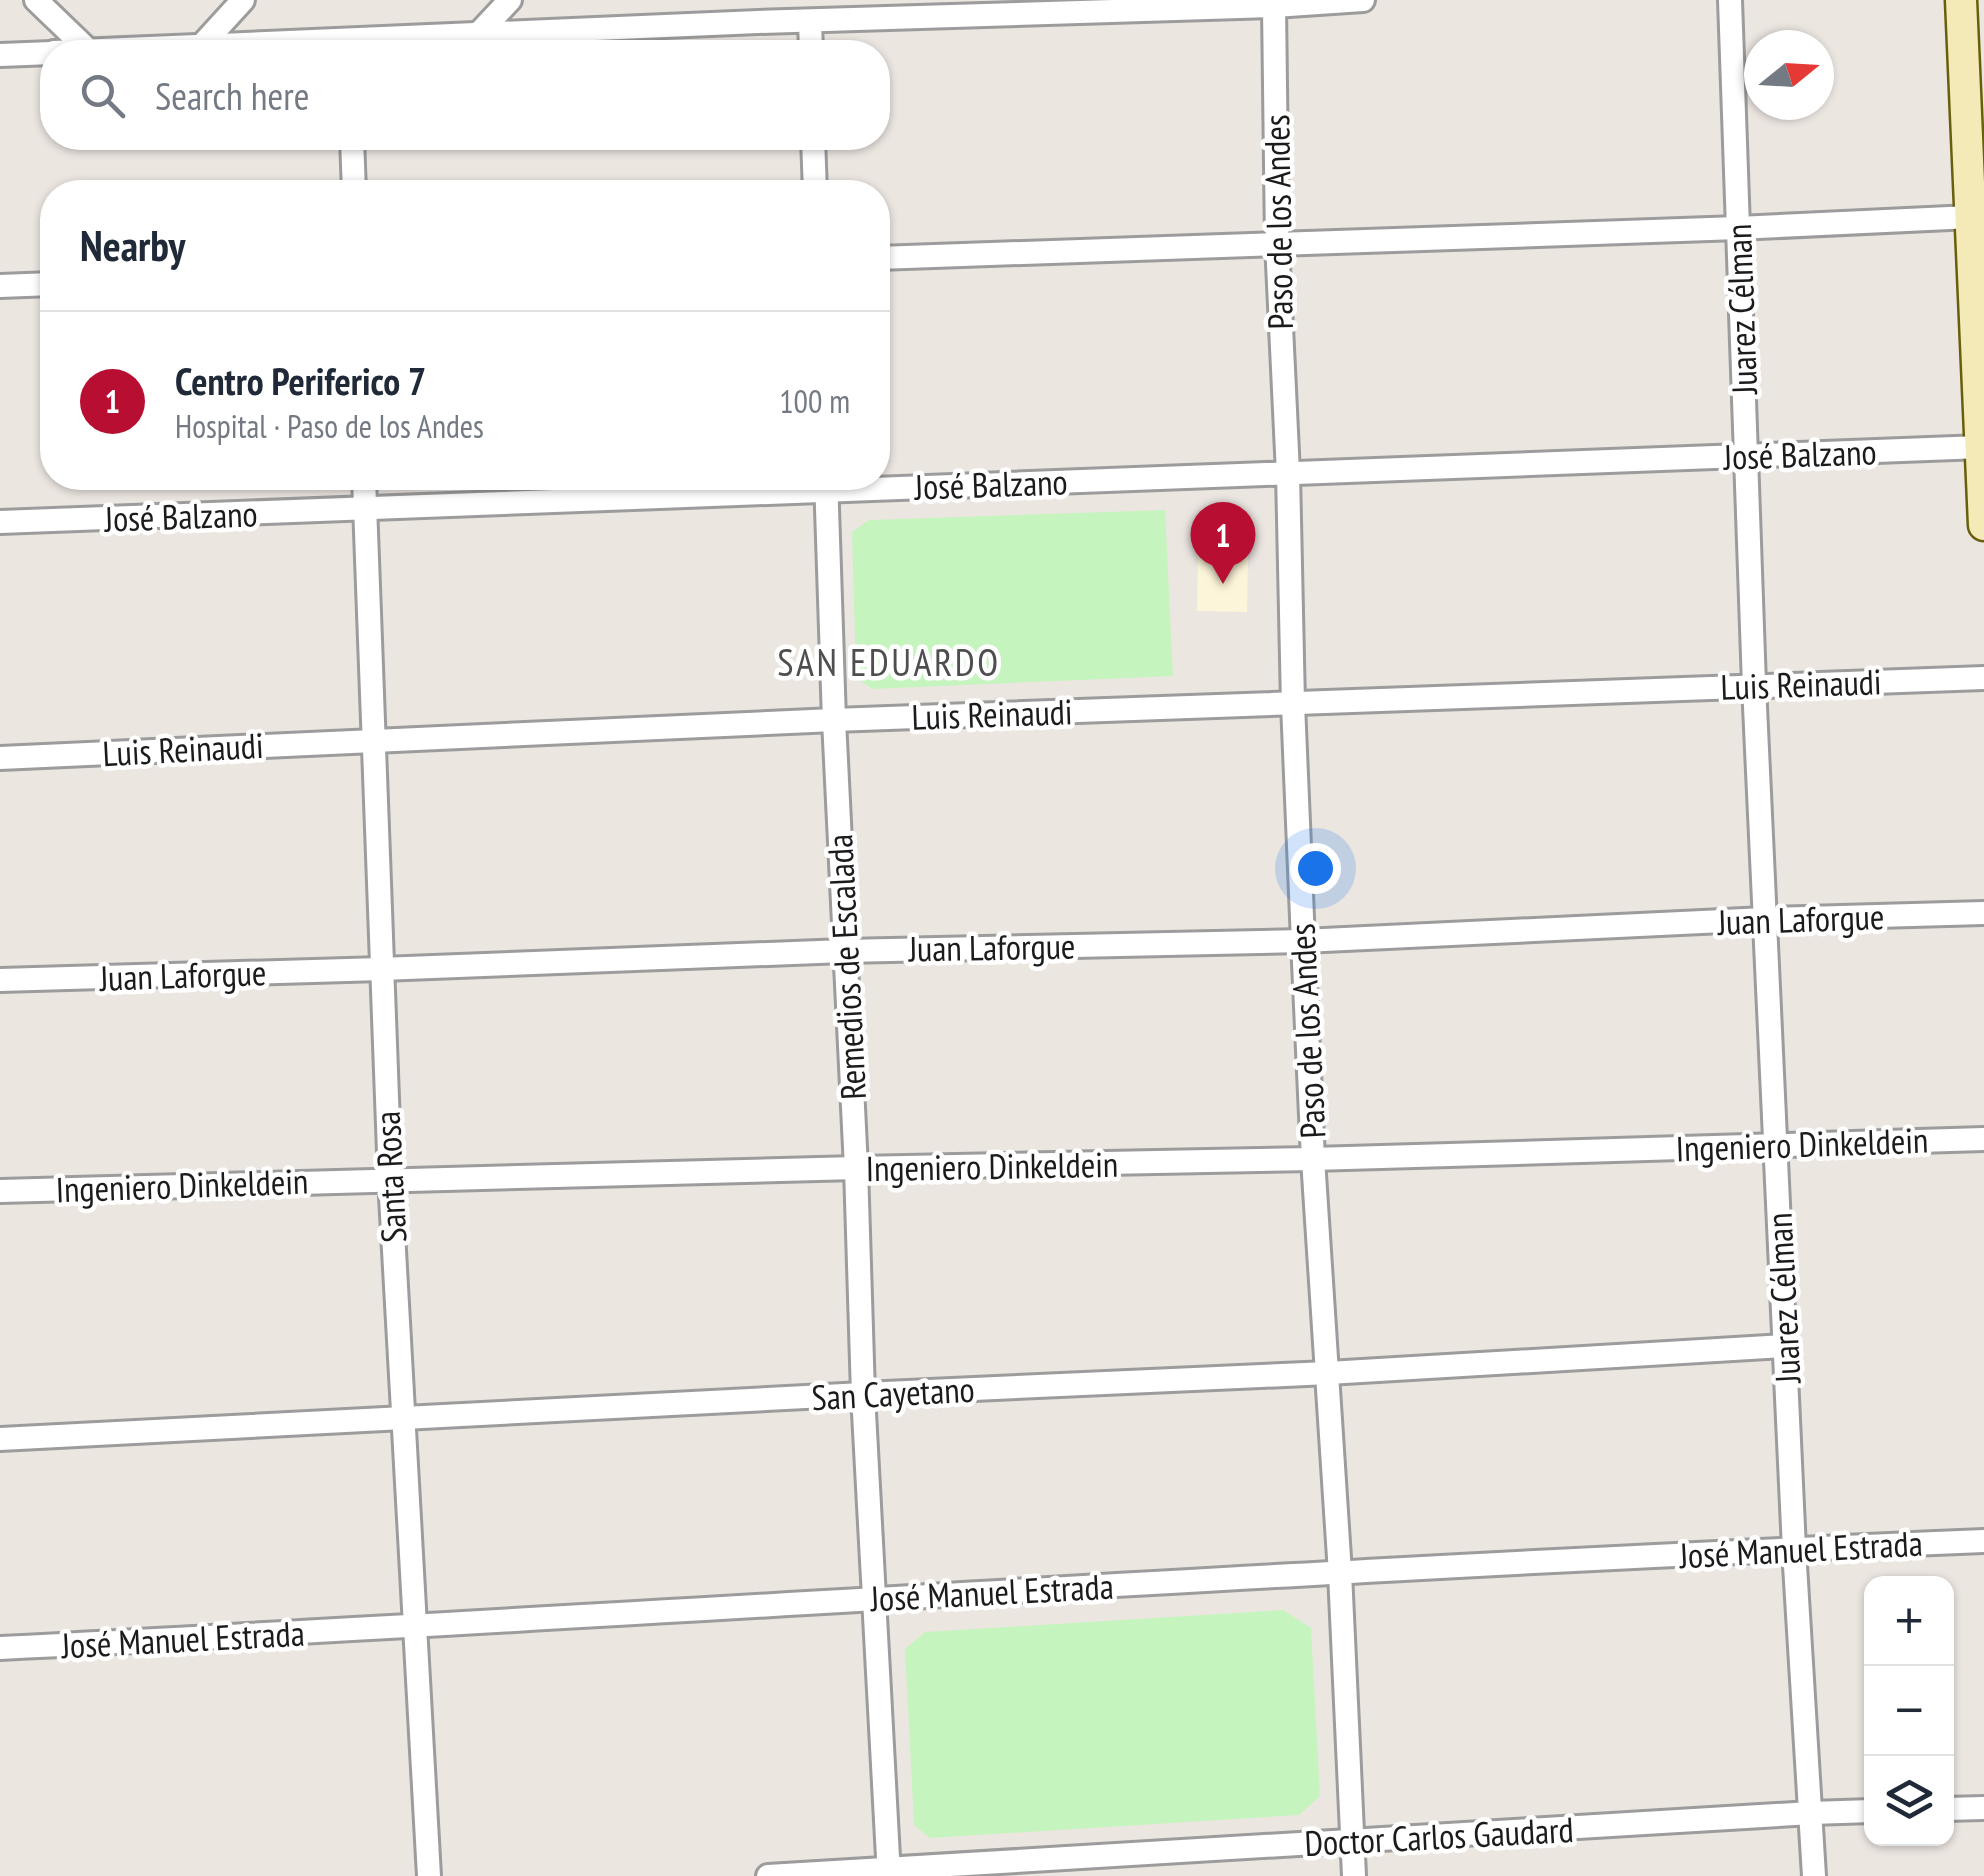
<!DOCTYPE html>
<html lang="en">
<head>
<meta charset="utf-8">
<style>
	:root { --surface:#fff; --page:#f6f6f7; --text:#1f2937; --muted:#747a83; --line:#e0e1e3; --accent:#b80e31 }
	body { margin:0; font-family:"PT Sans Narrow",sans-serif; background:var(--page); color:var(--text) }
	.controls { position:absolute; right:30px; bottom:30px; display:grid; overflow:hidden; border-radius:20px; box-shadow:0 2px 8px #0004 }
	.controls button { width:90px; height:90px; display:grid; place-items:center; padding:0; border:0; border-bottom:2px solid var(--line); background:var(--surface); color:var(--text); font:50px sans-serif }
	.compass { position:absolute; left:1744px; top:30px; width:90px; height:90px; border-radius:50%; background:var(--surface); box-shadow:0 2px 8px #0004; rotate:72deg }
	.you { position:absolute; left:1315px; top:868px; width:35px; height:35px; margin:-25px; border:8px solid #fff; border-radius:50%; background:#1a73e8; box-shadow:0 0 0 15px #1a73e833 }
	.badge { display:grid; place-items:center; width:65px; height:65px; border-radius:50%; background:var(--accent); color:#fff; font-size:32px; font-weight:700 }
	.pin { position:absolute; translate:-50% -82px; filter:drop-shadow(0 2px 5px #0008) }
	.pin::after { content:''; position:absolute; top:52px; width:35px; height:30px; background:inherit; clip-path:polygon(0 0,100% 0,50% 100%) }
	.list { margin:0; padding:0; list-style:none }
	h2 { display:flex; justify-content:space-between; align-items:center; height:130px; margin:0; padding:0 40px; font-size:42px }
	h2 small { font-size:32px; font-weight:400; color:var(--muted) }
	.list li { display:grid; grid-template-columns:65px 1fr auto; gap:30px; align-items:center; box-sizing:border-box; height:180px; padding:0 40px; border-top:2px solid var(--line) }
	.list b { display:block; font-size:38px; white-space:nowrap }
	.list p { margin:0; font-size:32px; white-space:nowrap; color:var(--muted) }
	.list em { font-size:32px; font-style:normal; color:var(--muted) }
	.icon { flex:none; width:55px; height:55px; fill:none; stroke:currentColor; stroke-width:2; stroke-linecap:round; stroke-linejoin:round }
	.map { position:relative; flex:none; width:1984px; height:1876px; overflow:hidden }
	.search { position:absolute; background:var(--surface); box-shadow:0 2px 8px #0004; left:40px; top:40px; width:850px; height:110px; display:flex; align-items:center; gap:25px; box-sizing:border-box; padding:0 35px; border-radius:40px; color:var(--muted); font-size:38px }
	.panel { position:absolute; background:var(--surface); box-shadow:0 2px 8px #0004; left:40px; top:180px; width:850px; height:310px; border-radius:40px }
	.map>svg:first-child { display:block }
</style>
</head>
<body>
<div class="map">
<svg width="1984" height="1876" viewBox="0 0 1984 1876">
	<rect width="100%" height="100%" fill="#ece6e1"/>
	<polygon fill="#fcf5d9" points="1198,556 1248,557 1247,612 1197,611"/>
	<g fill="#c6f4bf">
		<polygon points="1165,510 1173,676 872,689 856,677 852,532 869,520"/>
		<polygon points="1283,1610 1311,1628 1320,1796 1299,1815 930,1838 914,1825 905,1649 925,1632"/>
	</g>
	<g fill="none" stroke-linecap="round" stroke-linejoin="round">
		<defs>
			<g id="minor">
				<polyline points="36,0 89,51"/>
				<polyline points="1730,0 1754,685 1794,1549 1814,1876"/>
				<polyline points="1274,6 1277,243 1288,473 1293,704 1303,941 1313,1159 1340,1573 1354,1876"/>
				<polyline points="810,21 811,52"/>
				<polyline points="480,32 510,0"/>
				<polyline points="202,45 243,0"/>
				<polyline points="54,52 758,22 1274,6 1363,0"/>
				<polyline points="0,55 52,53"/>
				<polyline points="352,138 354,192"/>
				<polyline points="813,138 815,192"/>
				<polyline points="878,258 1738,228 1971,217"/>
				<polyline points="0,286 52,284"/>
				<polyline points="364,478 390,1179 429,1876"/>
				<polyline points="826,478 834,720 856,1168 863,1394 889,1876"/>
				<polyline points="0,522 1981,447"/>
				<polyline points="0,758 834,720 1984,678"/>
				<polyline points="0,980 381,969 844,951 1303,941 1765,919 1984,913"/>
				<polyline points="0,1191 856,1168 1313,1159 1984,1139"/>
				<polyline points="0,1439 863,1394 1328,1373 1785,1346"/>
				<path d="M 0,1648 C 661,1615 1322,1568 1984,1541"/>
				<polyline points="1946,1809 1984,1808"/>
				<polyline points="768,1876 1811,1813 1872,1811"/>
			</g>
			<polyline id="secondary" points="1961,0 1984,525"/>
		</defs>
		<use href="#minor" stroke="#9c9c9c" stroke-width="28"/>
		<use href="#secondary" stroke="#685f0c" stroke-width="35"/>
		<use href="#minor" stroke="#fff" stroke-width="22"/>
		<use href="#secondary" stroke="#f4eab7" stroke-width="30"/>
	</g>
	<g text-anchor="middle" dominant-baseline="central" stroke-width="9" stroke-linejoin="round" paint-order="stroke">
		<g font-size="35" fill="#1b1b1b" stroke="#fff">
			<text transform="translate(1278 222) rotate(-91)">Paso de los Andes</text>
			<text transform="translate(1741 309) rotate(-92)">Juarez Célman</text>
			<text transform="translate(1800 454) rotate(-2)">José Balzano</text>
			<text transform="translate(991 484) rotate(-2)">José Balzano</text>
			<text transform="translate(181 516) rotate(-2)">José Balzano</text>
			<text transform="translate(1801 684) rotate(-2)">Luis Reinaudi</text>
			<text transform="translate(992 714) rotate(-2)">Luis Reinaudi</text>
			<text transform="translate(183 749) rotate(-3)">Luis Reinaudi</text>
			<text transform="translate(1801 919) rotate(-2)">Juan Laforgue</text>
			<text transform="translate(992 947) rotate(-1)">Juan Laforgue</text>
			<text transform="translate(846 967) rotate(-93)">Remedios de Escalada</text>
			<text transform="translate(183 975) rotate(-2)">Juan Laforgue</text>
			<text transform="translate(1307 1031) rotate(-93)">Paso de los Andes</text>
			<text transform="translate(1802 1144) rotate(-2)">Ingeniero Dinkeldein</text>
			<text transform="translate(992 1166) rotate(-1)">Ingeniero Dinkeldein</text>
			<text transform="translate(390 1177) rotate(-93)">Santa Rosa</text>
			<text transform="translate(182 1185) rotate(-2)">Ingeniero Dinkeldein</text>
			<text transform="translate(1783 1298) rotate(-93)">Juarez Célman</text>
			<text transform="translate(893 1393) rotate(-3)">San Cayetano</text>
			<text transform="translate(1801 1549) rotate(-3)">José Manuel Estrada</text>
			<text transform="translate(992 1592) rotate(-3)">José Manuel Estrada</text>
			<text transform="translate(183 1639) rotate(-3)">José Manuel Estrada</text>
			<text transform="translate(1439 1836) rotate(-3)">Doctor Carlos Gaudard</text>
		</g>
		<g font-size="38" letter-spacing="2.5" fill="#4e4e4e" stroke="#fff">
			<text x="889" y="661">SAN EDUARDO</text>
		</g>
	</g>
</svg>
<div class="controls">
<button>+</button>
<button>−</button>
<button><svg class="icon" aria-label="layers" viewBox="0 0 24 24"><path d="M12 4l9 5-9 5-9-5zM3 14l9 5 9-5"/></svg></button>
</div>
<svg class="compass" viewBox="-18 -18 36 36"><path d="M0-13l5 13h-10z" fill="#e53935"/><path d="M0 13l5-13h-10z" fill="#747a83"/></svg>
<div class="you"></div>
<div class="pin badge" style="left:1223px;top:584px">1</div>
<div class="search"><svg class="icon" aria-label="search" viewBox="0 0 24 24"><circle cx="10" cy="10" r="6"/><path d="M15 15l6 6"/></svg>Search here</div>
<section class="panel">
<h2>Nearby<small></small></h2>
<ul class="list">
<li><span class="badge">1</span><div><b>Centro Periferico 7</b><p>Hospital · Paso de los Andes</p></div><em>100 m</em></li>
</ul>
</section>
</div>
</body>
</html>
